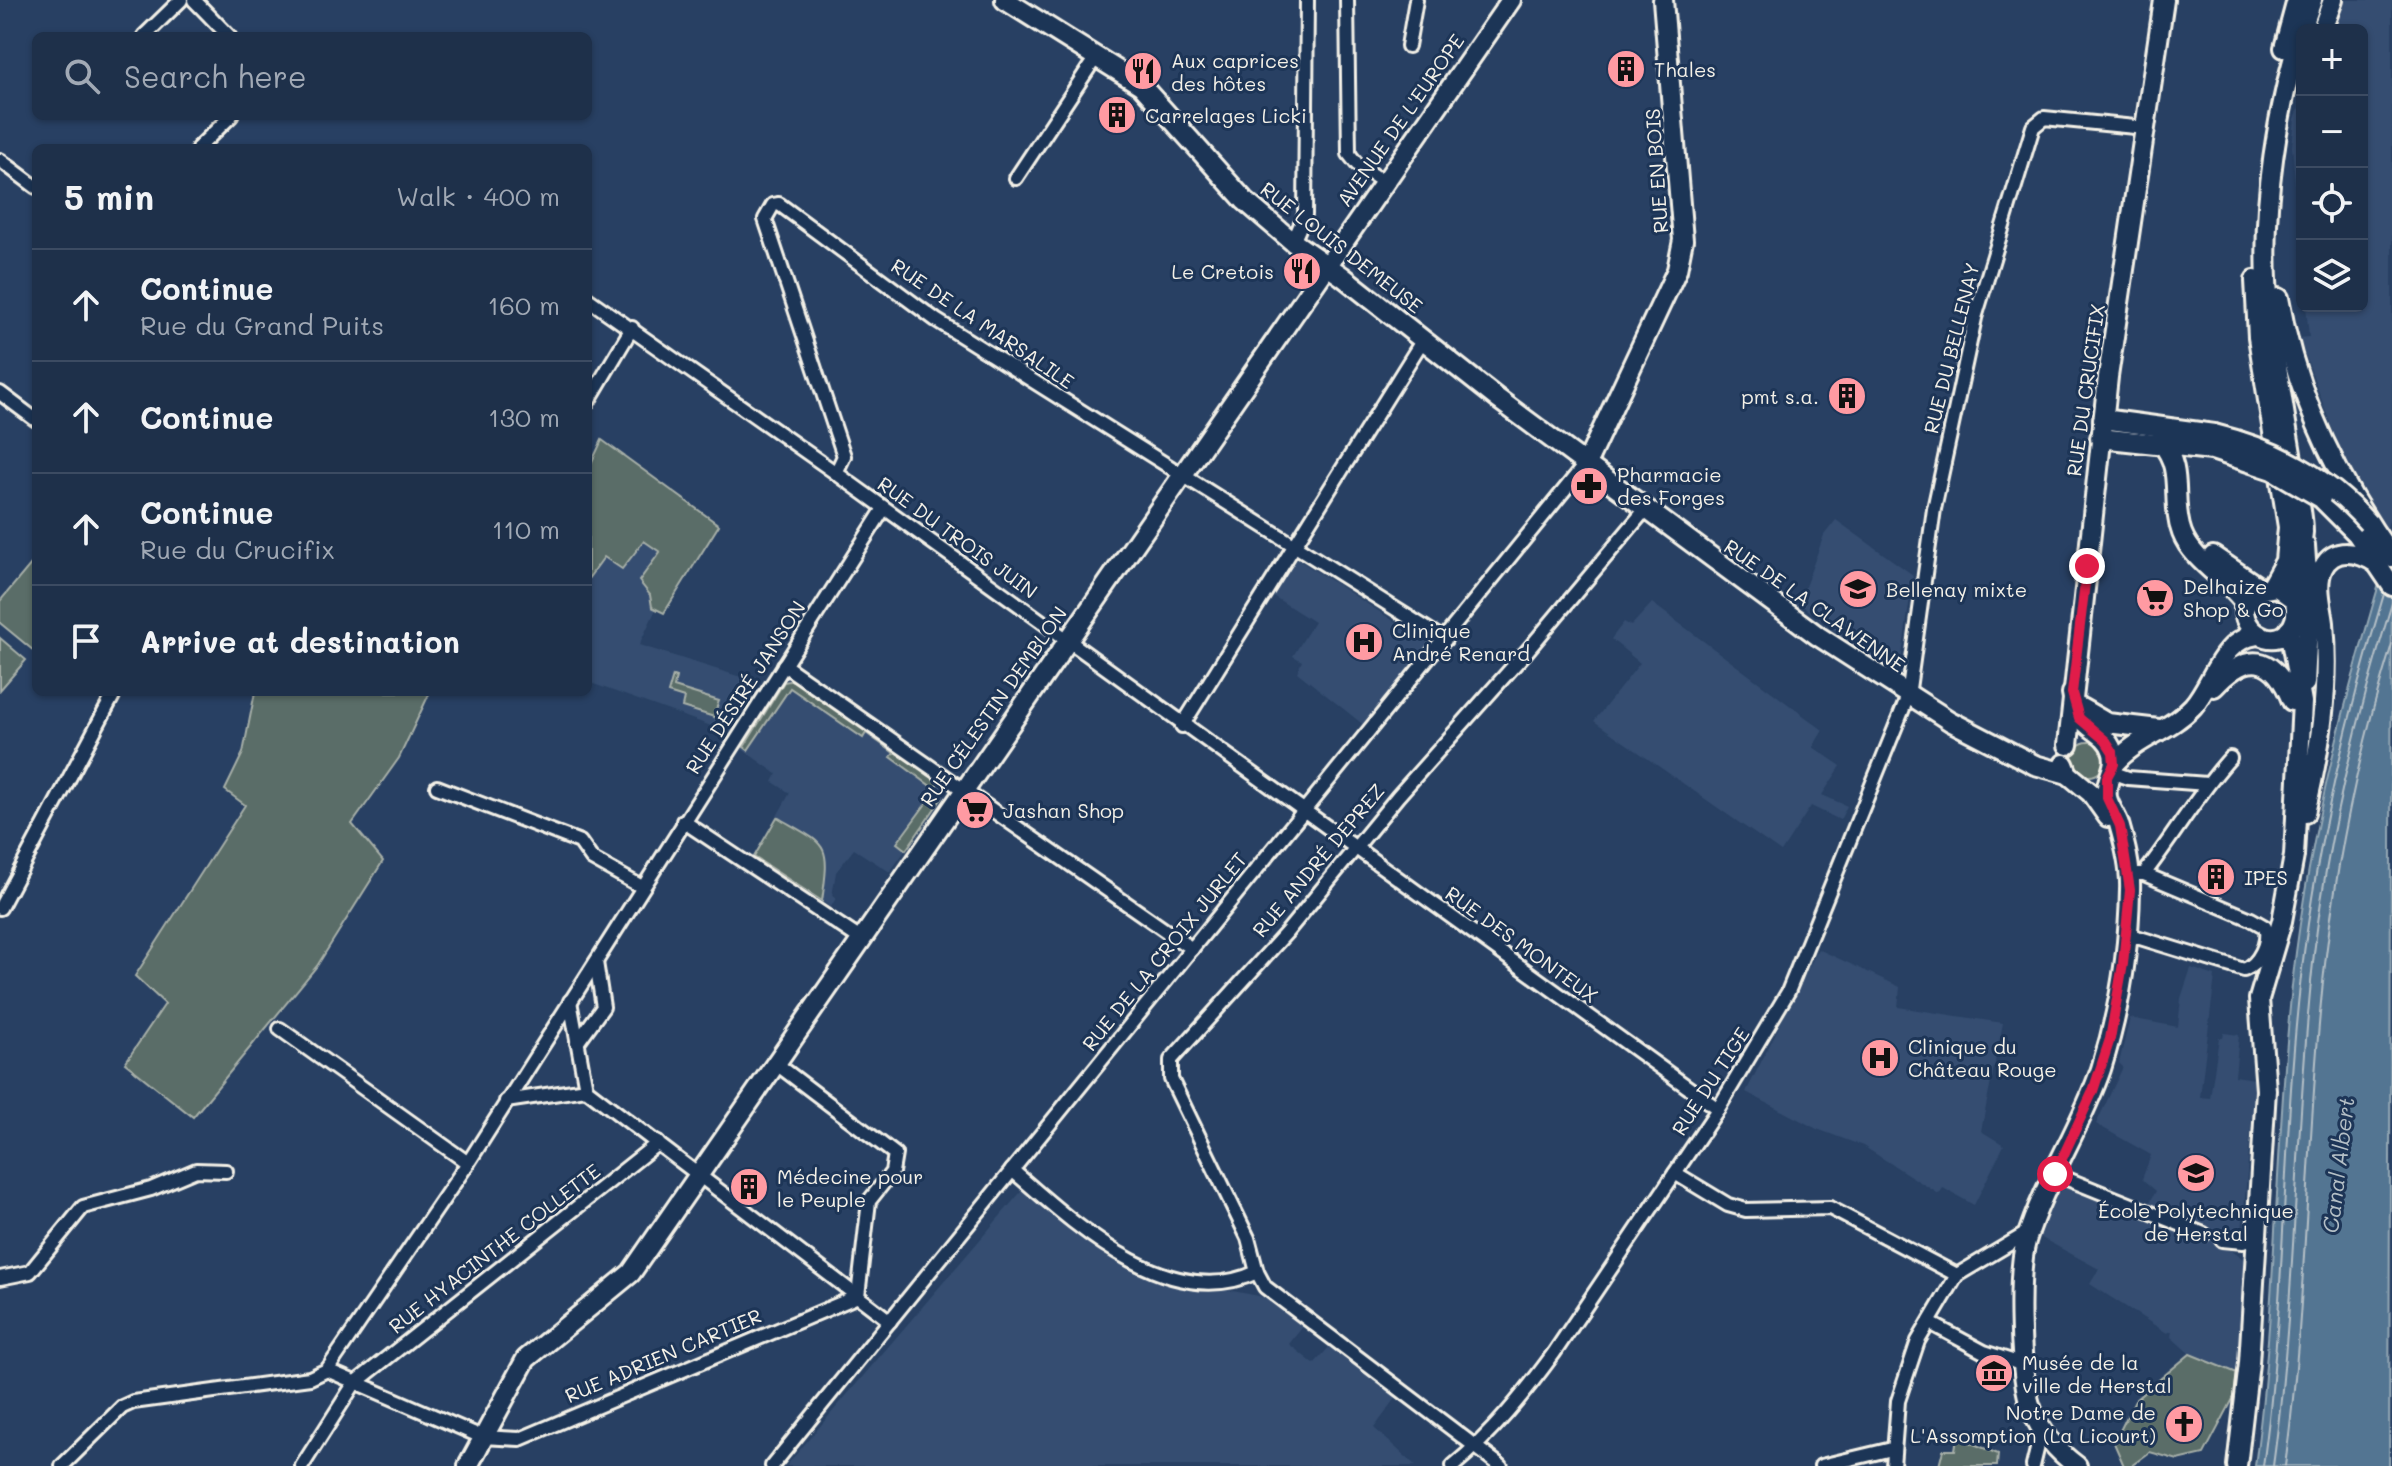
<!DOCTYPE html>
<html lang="en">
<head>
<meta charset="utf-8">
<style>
	:root { --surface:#1e304a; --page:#263851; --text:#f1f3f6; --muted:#a1a9b5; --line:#3c4b62 }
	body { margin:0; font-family:Mali,sans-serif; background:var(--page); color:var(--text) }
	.controls { position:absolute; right:24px; top:24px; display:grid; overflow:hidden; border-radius:12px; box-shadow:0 2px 6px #0004 }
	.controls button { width:72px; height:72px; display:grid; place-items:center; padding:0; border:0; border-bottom:2px solid var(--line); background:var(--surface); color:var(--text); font:40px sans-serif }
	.stop { position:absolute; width:24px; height:24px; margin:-18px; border:6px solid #e11d48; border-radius:50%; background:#fff }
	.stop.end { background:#e11d48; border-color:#fff; box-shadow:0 2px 8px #0008 }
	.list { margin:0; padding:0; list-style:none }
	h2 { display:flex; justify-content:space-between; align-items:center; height:104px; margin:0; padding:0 32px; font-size:34px }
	h2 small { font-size:26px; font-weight:400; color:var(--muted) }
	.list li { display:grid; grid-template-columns:52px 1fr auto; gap:24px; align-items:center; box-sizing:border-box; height:112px; padding:0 32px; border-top:2px solid var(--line) }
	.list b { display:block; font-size:30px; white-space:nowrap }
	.list p { margin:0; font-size:26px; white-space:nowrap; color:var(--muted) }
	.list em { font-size:26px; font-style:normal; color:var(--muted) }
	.icon { flex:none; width:44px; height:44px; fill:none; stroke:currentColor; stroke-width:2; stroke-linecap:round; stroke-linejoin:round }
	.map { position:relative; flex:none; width:2392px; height:1466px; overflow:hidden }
	.search { position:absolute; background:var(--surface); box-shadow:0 2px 6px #0004; left:32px; top:32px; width:560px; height:88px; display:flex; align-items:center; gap:20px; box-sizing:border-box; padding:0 28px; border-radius:12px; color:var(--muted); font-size:30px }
	.panel { position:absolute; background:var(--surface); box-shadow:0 2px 6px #0004; left:32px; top:144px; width:560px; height:552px; border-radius:12px }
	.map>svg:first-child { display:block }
</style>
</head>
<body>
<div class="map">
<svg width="2392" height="1466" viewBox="0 0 2392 1466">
	<rect width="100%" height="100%" fill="#284063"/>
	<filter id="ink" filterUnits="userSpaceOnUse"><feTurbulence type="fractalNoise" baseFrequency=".0125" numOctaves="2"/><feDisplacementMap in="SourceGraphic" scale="16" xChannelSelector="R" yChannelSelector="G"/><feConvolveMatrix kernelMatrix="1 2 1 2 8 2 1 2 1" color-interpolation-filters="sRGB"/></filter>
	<g filter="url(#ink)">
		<g fill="#354d71">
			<polygon points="2340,0 2392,0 2392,512 2386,530 2341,453 2299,338 2309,337 2306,306 2362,306 2362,30 2328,30"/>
			<polygon points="2302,100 2302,261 2292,146 2295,119"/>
			<polygon points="602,440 719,525 668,584 639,645 760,683 728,732 588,682 588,470"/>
			<polygon points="1836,520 1913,575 1899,677 1885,674 1858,648 1799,603 1824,535"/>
			<polygon points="1297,559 1430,644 1365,726 1297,672 1302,661 1293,656 1314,622 1273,596"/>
			<polygon points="1652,603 1823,730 1813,747 1841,766 1822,795 1847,806 1840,820 1811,806 1781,852 1594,721 1640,663 1611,639 1624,622 1631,626"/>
			<polygon points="794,680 943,784 945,794 890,872 854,849 836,872 832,896 836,898 831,907 754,857 790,793 773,782 777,774 742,749 784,682"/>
			<polygon points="1818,949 1900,987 1898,1007 2003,1023 1981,1131 2004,1145 1974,1205 1943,1188 1939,1194 1863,1146 1817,1129 1746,1092"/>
			<polygon points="2191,968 2215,976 2200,1097 2210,1098 2219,1038 2223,1038 2224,1033 2239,1035 2235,1076 2255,1079 2242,1233 2233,1233 2229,1249 2246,1261 2237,1373 2190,1354 2171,1337 2172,1331 2167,1333 2090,1284 2099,1269 2038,1236 2063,1183 2148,1221 2200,1240 2204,1224 2149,1204 2156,1191 2142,1179 2151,1155 2096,1124 2123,1067 2119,1063 2130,1018 2178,1027 2181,998"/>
			<polygon points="1026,1186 1105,1256 1142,1274 1259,1296 1281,1306 1305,1324 1289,1344 1314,1364 1332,1344 1399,1394 1374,1428 1416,1466 786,1466"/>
		</g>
		<g fill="#5a6d68" stroke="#a7afa8" stroke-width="2">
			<polygon points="602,440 719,525 664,613 652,607 650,595 639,581 660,552 644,541 622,569 604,557 588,579 588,470"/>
			<polygon points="36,558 36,648 34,651 0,623 0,601"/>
			<polygon points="0,638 26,660 0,690"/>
			<polygon points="673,676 676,677 674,687 719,701 715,712 725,716 724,720 682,707 684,698 668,693"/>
			<polygon points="794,680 939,781 935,788 942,798 906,850 897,843 936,790 891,757 894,753 866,733 863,738 790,688 748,750 744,747 784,682"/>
			<polygon points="255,692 430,692 399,758 352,824 383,861 317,966 193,1117 125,1063 165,1004 135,976 245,805 225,790 243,753"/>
			<circle cx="2089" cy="759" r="17"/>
			<path d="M 777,817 C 827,846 831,841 822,901 L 754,857 Z"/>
			<polygon points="2190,1354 2237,1373 2234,1397 2204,1454 2178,1460 2150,1452 2131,1466 2124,1466 2114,1443 2135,1400"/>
			<polygon points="1957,1437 1998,1454 1997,1466 1939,1466 1943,1450 1955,1450"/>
		</g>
		<path fill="#537592" stroke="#93a7b4" stroke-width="2" d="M 2392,541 L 2389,1466 L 2255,1466 C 2277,1304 2275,1140 2293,977 C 2310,828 2348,685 2392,541 Z"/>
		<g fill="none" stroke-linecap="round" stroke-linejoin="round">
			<g stroke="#b4bfc6" stroke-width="2">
				<path d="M 2263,1466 C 2286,1304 2282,1140 2301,977 C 2316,847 2346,719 2384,594"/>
				<path d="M 2273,1466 C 2295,1306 2295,1143 2311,982 C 2323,853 2354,726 2392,603"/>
				<path d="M 2285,1466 C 2307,1306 2306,1143 2323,982 C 2335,868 2358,753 2392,644"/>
			</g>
			<defs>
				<g id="street">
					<polyline points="194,0 229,36"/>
					<polyline points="1347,0 1349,154 1357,164 1382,181"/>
					<polyline points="144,36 181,0"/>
					<polyline points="1408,46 1416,0"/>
					<polyline points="198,148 231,116"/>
					<polyline points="0,160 36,187"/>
					<polyline points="1016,178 1096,57"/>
					<polyline points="1293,242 1305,215 1307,0"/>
					<polyline points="588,299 836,473 1718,1109"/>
					<polyline points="0,393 36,420"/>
					<polyline points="588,402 632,328"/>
					<polyline points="836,473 844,456 765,219 773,205 779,204 936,320 1445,640"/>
					<polyline points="784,665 1192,949"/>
					<polyline points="1182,726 1424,338"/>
					<polyline points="2111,772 2128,778 2207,784"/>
					<polyline points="437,787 580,842 592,859 642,887"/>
					<polyline points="683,821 859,938"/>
					<path d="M 2144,874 C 2174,836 2198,793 2230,758"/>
					<polyline points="0,908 115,692"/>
					<path d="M 2127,934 L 2244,970 C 2259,964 2270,942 2265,927 L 2251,919 L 2144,874 L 2130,874"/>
					<polyline points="570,1001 586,1089"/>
					<polyline points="280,1029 468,1163"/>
					<polyline points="577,1043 603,1007 596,962"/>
					<polyline points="586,1089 890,1321"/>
					<polyline points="506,1101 586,1089"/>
					<path d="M 1012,1170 C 1073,1223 1169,1314 1257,1272"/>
					<polyline points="1675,1173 1728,1205 1746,1210 1830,1208 1957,1275"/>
					<polyline points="2055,1174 2204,1234"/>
					<polyline points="2222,1240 2243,1242 2254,1233"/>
					<polyline points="0,1278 30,1272 83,1207 151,1189 196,1170 226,1171"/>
					<polyline points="1930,1323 1984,1352 2024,1365"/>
					<polyline points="327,1370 468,1163 883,510"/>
					<polyline points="327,1370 482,1437 520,1439 858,1296 869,1201 892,1172 895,1154 774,1062"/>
					<polyline points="62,1466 122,1407 133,1402 310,1378 327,1370"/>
					<polyline points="302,1466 354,1384 658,1143"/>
					<polyline points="772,1466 1587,462"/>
					<path d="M 1453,1466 C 1492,1434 1524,1394 1554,1353 L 1718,1109 L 1788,992 L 1908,696 L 1934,509 L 1975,318 L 2033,127 L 2044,118 L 2145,128"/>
					<polyline points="1501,1466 1265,1287 1257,1272 1248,1238 1171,1079 1171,1060 1286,933 1398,796 1527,651 1645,510"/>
					<polyline points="1821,1466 1892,1449"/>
					<polyline points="1893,1466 1898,1401 1918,1341 1957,1275 2029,1232"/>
					<polyline points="2033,1466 2042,1429"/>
				</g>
				<g id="secondary">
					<polyline points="1005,0 1141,85 1245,201 1293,242 1342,276 1498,399 1818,636 1950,721 2035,765 2068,774"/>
					<polyline points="2322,30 2333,0"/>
					<polyline points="2284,48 2297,0"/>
					<polyline points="2255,280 2258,337 2288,527 2285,561 2271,586"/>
					<path d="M 2279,298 C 2295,392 2337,480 2392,557"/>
					<polyline points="2103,419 2214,434"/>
					<polyline points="2100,438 2212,450"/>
					<path d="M 2161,443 C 2185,468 2170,502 2182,533 C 2193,562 2228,579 2245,604"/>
					<polyline points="1587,462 1677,270 1683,240 1663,0"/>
					<polyline points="2321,498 2357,534 2392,586"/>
					<polyline points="2305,545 2309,606 2305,683"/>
					<polyline points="2213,556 2260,588"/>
					<path d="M 2292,598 L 2277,587 L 2255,591 L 2244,608 C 2243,638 2285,652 2295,620 C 2300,605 2289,590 2293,573 C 2297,560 2302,545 2303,532 C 2303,510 2296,487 2293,466 C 2285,416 2276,366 2270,316 C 2258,216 2277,95 2312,0"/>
					<path d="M 2214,687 C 2247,651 2273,653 2292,701"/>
					<path d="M 2072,693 C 2077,732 2103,726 2112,750 C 2119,767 2104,779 2107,797 C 2109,807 2116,815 2119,824 C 2125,845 2131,868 2130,890 C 2129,949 2119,1012 2101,1069 C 2081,1128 2044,1182 2026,1241 C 2017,1273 2019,1379 2032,1410 C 2041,1433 2057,1451 2077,1466"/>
					<polyline points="2081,708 2107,723 2159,729"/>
					<polyline points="2068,745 2108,377 2164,0"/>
					<polyline points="2064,764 2068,774 2091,793 2108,817"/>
					<path d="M 2114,764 C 2138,736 2169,732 2193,706 C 2214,682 2220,640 2257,635"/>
					<path d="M 2305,813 C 2320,750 2330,688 2324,623 C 2322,606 2315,584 2323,568 C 2334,546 2359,552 2376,563"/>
					<polyline points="468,1466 526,1359 631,1273 1511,0"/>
					<polyline points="2237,1466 2249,1363 2266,1090 2259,999 2282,921 2294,856 2302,702 2289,630"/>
				</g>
			</defs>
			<use href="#street" stroke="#f4f1e8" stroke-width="18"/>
			<use href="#secondary" stroke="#f4f1e8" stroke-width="24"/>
			<use href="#street" stroke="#1d3557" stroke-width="12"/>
			<use href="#secondary" stroke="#1d3557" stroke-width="18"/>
			<defs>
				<g id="secondary-bridge">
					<path d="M 2214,434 C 2276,449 2325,475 2368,523"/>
					<polyline points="2212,450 2273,470 2321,498"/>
				</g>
			</defs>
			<use href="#secondary-bridge" stroke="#f4f1e8" stroke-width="24" stroke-linecap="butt"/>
			<use href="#secondary-bridge" stroke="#1d3557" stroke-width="18"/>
		</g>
	</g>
	<g fill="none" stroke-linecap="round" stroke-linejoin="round" filter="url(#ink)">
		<polyline stroke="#e11d48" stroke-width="10" points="2055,1174 2093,1091 2110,1039 2123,964 2130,890 2120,826 2107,798 2107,777 2114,764 2113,752 2106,741 2079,718 2072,693 2087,566"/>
	</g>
	<defs>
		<symbol id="building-disc" viewBox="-11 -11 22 22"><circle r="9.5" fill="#ff9aa2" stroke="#1d3557"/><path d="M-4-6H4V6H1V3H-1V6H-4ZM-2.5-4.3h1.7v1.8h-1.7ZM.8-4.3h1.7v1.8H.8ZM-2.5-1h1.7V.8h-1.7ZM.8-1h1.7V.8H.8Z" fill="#111"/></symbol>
		<symbol id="restaurant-disc" viewBox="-11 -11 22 22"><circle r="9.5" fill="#ff9aa2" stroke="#1d3557"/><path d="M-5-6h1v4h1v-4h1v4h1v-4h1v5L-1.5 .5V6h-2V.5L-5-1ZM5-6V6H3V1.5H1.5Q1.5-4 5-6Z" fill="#111"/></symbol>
		<symbol id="pharmacy-disc" viewBox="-11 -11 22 22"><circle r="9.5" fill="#ff9aa2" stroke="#1d3557"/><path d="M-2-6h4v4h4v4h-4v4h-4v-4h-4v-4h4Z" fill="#111"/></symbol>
		<symbol id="school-disc" viewBox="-11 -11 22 22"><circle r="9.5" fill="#ff9aa2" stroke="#1d3557"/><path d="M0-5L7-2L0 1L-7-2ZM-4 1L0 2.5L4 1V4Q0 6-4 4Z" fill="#111"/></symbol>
		<symbol id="supermarket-disc" viewBox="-11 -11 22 22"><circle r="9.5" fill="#ff9aa2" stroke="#1d3557"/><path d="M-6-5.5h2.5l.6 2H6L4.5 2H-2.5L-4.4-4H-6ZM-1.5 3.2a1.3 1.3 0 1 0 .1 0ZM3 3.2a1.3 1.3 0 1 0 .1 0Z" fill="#111"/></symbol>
		<symbol id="hospital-disc" viewBox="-11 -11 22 22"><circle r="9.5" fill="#ff9aa2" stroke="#1d3557"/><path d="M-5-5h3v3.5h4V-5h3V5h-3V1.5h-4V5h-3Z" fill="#111"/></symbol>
		<symbol id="museum-disc" viewBox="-11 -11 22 22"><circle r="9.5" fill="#ff9aa2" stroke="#1d3557"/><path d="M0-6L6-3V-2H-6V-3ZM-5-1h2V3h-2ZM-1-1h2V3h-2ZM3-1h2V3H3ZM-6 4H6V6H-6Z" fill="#111"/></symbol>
		<symbol id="church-disc" viewBox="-11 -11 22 22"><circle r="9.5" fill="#ff9aa2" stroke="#1d3557"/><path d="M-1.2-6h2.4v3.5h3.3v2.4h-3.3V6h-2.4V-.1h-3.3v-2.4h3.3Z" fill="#111"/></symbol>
	</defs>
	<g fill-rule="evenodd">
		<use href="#building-disc" x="1604" y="47" width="44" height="44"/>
		<use href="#restaurant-disc" x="1121" y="49" width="44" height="44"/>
		<use href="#building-disc" x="1095" y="93" width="44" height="44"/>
		<use href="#restaurant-disc" x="1280" y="249" width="44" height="44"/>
		<use href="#building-disc" x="1825" y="374" width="44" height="44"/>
		<use href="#pharmacy-disc" x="1567" y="464" width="44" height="44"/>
		<use href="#school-disc" x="1836" y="567" width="44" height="44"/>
		<use href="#supermarket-disc" x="2133" y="576" width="44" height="44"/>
		<use href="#hospital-disc" x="1342" y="620" width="44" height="44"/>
		<use href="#supermarket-disc" x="953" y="788" width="44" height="44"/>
		<use href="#building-disc" x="2194" y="855" width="44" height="44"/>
		<use href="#hospital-disc" x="1858" y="1036" width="44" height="44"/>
		<use href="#school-disc" x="2174" y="1151" width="44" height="44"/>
		<use href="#building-disc" x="727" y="1165" width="44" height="44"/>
		<use href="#museum-disc" x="1972" y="1351" width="44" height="44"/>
		<use href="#church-disc" x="2162" y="1402" width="44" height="44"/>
	</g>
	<g text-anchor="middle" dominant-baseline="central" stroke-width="6" stroke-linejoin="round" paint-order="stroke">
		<g font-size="20" fill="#f4f1e8" stroke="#1d3557" text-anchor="start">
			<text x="1171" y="60">Aux caprices<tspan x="1171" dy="23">des hôtes</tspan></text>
			<text x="1654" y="69">Thales</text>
			<text x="1145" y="115">Carrelages Licki</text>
			<text x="1274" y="271" text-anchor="end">Le Cretois</text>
			<text x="1819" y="396" text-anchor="end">pmt s.a.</text>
			<text x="1617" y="474">Pharmacie<tspan x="1617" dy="23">des Forges</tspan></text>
			<text x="2183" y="586">Delhaize<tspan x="2183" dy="23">Shop &amp; Go</tspan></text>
			<text x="1886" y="589">Bellenay mixte</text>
			<text x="1392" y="630">Clinique<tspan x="1392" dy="23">André Renard</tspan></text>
			<text x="1003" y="810">Jashan Shop</text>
			<text x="2244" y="877">IPES</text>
			<text x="1908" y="1046">Clinique du<tspan x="1908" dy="23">Château Rouge</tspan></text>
			<text x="777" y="1176">Médecine pour<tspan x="777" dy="23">le Peuple</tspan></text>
			<text x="2196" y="1210" text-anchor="middle">École Polytechnique<tspan x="2196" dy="23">de Herstal</tspan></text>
			<text x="2022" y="1362">Musée de la<tspan x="2022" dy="23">ville de Herstal</tspan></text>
			<text x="2156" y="1412" text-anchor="end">Notre Dame de<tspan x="2156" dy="23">L'Assomption (La Licourt)</tspan></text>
		</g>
		<g font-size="20" fill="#f4f1e8" stroke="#1d3557">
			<text transform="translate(1400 120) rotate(-55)">AVENUE DE L'EUROPE</text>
			<text transform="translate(1656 171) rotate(-94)">RUE EN BOIS</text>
			<text transform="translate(1342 247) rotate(38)">RUE LOUIS DEMEUSE</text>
			<text transform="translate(983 323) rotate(34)">RUE DE LA MARSALILE</text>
			<text transform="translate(1951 348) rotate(-76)">RUE DU BELLENAY</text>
			<text transform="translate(2085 390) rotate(-82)">RUE DU CRUCIFIX</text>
			<text transform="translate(958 537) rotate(36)">RUE DU TROIS JUIN</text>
			<text transform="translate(1815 605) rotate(35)">RUE DE LA CLAWENNE</text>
			<text transform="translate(745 687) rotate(-57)">RUE DÉSIRÉ JANSON</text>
			<text transform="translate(993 706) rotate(-55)">RUE CÉLESTIN DEMBLON</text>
			<text transform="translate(1318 860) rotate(-50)">RUE ANDRÉ DEPREZ</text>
			<text transform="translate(1522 944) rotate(36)">RUE DES MONTEUX</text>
			<text transform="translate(1164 951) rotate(-51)">RUE DE LA CROIX JURLET</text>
			<text transform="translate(1710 1081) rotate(-57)">RUE DU TIGE</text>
			<text transform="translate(494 1248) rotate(-38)">RUE HYACINTHE COLLETTE</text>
			<text transform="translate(663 1355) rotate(-23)">RUE ADRIEN CARTIER</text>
		</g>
		<g font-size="22" font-style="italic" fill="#b4bfc6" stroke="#1d3557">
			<text transform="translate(2338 1165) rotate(-83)">Canal Albert</text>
		</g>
	</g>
</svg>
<div class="controls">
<button>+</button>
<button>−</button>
<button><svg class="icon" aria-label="locate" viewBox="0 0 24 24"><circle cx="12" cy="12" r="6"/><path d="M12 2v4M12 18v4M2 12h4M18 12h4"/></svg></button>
<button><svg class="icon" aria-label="layers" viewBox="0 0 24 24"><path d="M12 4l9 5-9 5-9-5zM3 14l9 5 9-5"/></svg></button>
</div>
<div class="stop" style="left:2055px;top:1174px"></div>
<div class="stop end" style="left:2087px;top:566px"></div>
<div class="search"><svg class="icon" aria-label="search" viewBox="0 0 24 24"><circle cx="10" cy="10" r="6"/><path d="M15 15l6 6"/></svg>Search here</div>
<section class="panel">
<h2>5 min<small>Walk · 400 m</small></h2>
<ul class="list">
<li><svg class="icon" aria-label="ahead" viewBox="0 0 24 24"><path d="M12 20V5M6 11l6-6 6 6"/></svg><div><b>Continue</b><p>Rue du Grand Puits</p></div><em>160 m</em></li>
<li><svg class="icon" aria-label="ahead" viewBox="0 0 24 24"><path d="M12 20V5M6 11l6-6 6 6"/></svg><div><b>Continue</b></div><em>130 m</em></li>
<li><svg class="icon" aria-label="ahead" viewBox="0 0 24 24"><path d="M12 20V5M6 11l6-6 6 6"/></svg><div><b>Continue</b><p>Rue du Crucifix</p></div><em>110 m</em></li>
<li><svg class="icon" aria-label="arrive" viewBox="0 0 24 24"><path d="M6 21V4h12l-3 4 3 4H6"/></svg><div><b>Arrive at destination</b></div></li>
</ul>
</section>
</div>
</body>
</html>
